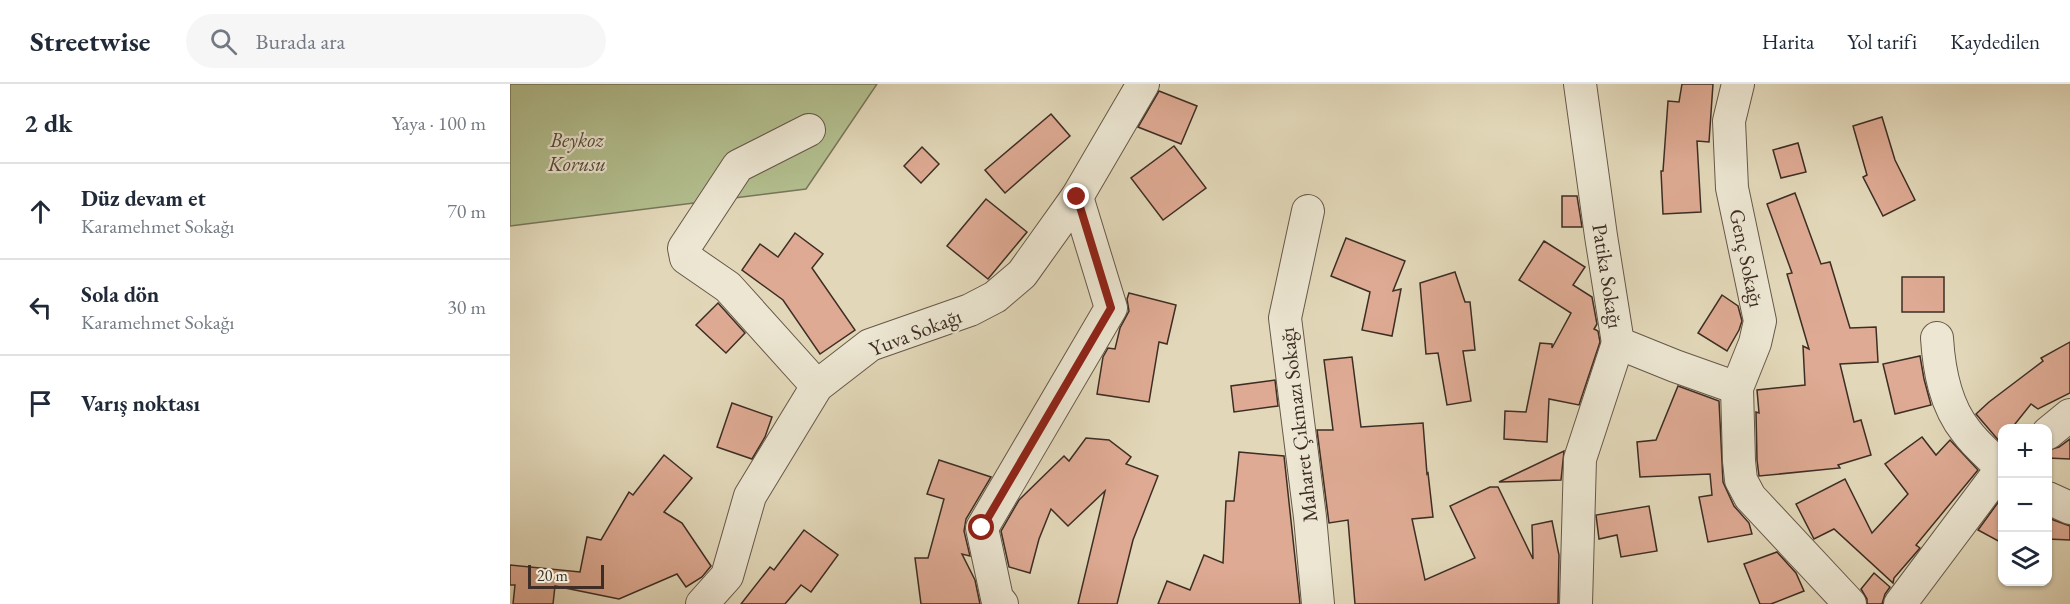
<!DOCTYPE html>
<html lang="tr">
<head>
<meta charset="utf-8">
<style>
	:root { --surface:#fff; --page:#f6f6f7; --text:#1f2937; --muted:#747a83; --line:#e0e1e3 }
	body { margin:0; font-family:"EB Garamond",serif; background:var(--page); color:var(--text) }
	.controls { position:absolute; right:18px; bottom:18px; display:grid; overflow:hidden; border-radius:12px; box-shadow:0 2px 4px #0004 }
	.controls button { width:54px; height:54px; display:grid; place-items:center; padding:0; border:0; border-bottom:2px solid var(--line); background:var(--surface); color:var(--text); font:30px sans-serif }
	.scale { position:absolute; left:18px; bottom:15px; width:76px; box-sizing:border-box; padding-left:6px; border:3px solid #3d2d24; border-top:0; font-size:16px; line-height:21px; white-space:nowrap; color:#3d2d24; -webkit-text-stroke:4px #ece6d2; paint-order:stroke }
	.stop { position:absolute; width:18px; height:18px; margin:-14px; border:4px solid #8f2418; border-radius:50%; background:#fff }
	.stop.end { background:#8f2418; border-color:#fff; box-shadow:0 2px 6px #0008 }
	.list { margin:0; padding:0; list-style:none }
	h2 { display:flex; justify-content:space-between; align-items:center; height:78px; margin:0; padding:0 24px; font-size:26px }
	h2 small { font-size:20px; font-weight:400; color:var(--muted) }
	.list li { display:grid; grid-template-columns:39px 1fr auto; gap:18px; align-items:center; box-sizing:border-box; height:96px; padding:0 24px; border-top:2px solid var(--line) }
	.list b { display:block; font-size:22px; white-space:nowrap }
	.list p { margin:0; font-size:20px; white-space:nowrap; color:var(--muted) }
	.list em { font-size:20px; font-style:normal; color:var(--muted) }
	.icon { flex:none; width:33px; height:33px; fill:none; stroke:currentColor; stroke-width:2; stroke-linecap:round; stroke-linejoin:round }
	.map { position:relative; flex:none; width:1560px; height:520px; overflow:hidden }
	header { display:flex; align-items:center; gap:36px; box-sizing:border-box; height:84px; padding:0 30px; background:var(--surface); border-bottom:2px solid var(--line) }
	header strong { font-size:28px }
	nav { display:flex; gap:33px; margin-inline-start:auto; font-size:21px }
	.search { width:420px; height:54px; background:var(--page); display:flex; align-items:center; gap:15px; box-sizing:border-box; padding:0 21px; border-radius:33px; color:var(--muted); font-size:22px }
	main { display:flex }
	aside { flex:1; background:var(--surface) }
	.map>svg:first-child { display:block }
</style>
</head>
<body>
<header>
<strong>Streetwise</strong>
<div class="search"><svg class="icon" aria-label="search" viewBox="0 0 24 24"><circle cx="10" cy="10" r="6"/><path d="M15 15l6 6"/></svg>Burada ara</div>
<nav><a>Harita</a><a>Yol tarifi</a><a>Kaydedilen</a></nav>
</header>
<main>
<aside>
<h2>2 dk<small>Yaya · 100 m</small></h2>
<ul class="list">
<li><svg class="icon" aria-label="ahead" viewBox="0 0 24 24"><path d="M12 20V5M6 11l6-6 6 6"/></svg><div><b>Düz devam et</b><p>Karamehmet Sokağı</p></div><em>70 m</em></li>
<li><svg class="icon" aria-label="left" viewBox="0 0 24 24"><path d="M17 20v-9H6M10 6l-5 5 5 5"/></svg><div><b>Sola dön</b><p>Karamehmet Sokağı</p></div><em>30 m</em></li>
<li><svg class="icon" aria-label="arrive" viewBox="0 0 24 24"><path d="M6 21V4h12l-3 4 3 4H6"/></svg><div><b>Varış noktası</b></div></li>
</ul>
</aside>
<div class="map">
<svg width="1560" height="520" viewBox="0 0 1560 520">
	<rect width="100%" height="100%" fill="#e2d8b9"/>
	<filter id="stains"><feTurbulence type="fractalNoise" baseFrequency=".00333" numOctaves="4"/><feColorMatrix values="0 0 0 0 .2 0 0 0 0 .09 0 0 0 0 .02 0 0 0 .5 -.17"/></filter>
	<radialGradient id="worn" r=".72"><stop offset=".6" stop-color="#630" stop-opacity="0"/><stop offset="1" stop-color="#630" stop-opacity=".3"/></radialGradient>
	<polygon fill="#b3bf8f" stroke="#78765a" stroke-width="1.5" points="0,0 367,0 296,105 0,142"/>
	<g fill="#deaa93" stroke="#3d2d24" stroke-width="1.5">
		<polygon points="1172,0 1203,0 1199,58 1187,57 1191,128 1153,130 1151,87 1153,87 1158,17 1169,18"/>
		<polygon points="649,7 687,22 671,60 628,43"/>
		<polygon points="541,30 560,52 495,109 475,86"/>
		<polygon points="1372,33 1385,76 1405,116 1373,132 1353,93 1357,91 1343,42"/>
		<polygon points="1288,59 1296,88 1271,94 1263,66"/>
		<polygon points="664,62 696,104 653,136 621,94"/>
		<polygon points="412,63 429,80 411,99 394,82"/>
		<polygon points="1285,109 1311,180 1320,178 1340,244 1366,243 1368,278 1330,280 1344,338 1351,336 1361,371 1328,381 1330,384 1249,392 1247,376 1246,328 1249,329 1247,306 1295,301 1293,262 1299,265 1277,190 1282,189 1257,120"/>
		<polygon points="1052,112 1067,112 1072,143 1052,143"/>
		<polygon points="476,115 517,148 478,195 437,162"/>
		<polygon points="285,149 313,170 302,184 345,246 310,270 273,216 232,186 250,160 268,173"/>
		<polygon points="836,154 895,177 883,207 891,205 882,252 852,246 860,208 821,192"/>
		<polygon points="1034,157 1075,183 1063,201 1082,213 1087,240 1084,245 1088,247 1090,258 1069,321 1039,315 1037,358 994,355 995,327 1016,328 1030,259 1042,260 1042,264 1061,229 1009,196"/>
		<polygon points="945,188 955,218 960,218 965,266 953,267 961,317 937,321 928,269 916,270 910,199"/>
		<rect x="1392" y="193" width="42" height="35"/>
		<polygon points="619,209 666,221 657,260 649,258 639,318 587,310 593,273 598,264 605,265 610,244 619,227 617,215"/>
		<polygon points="1212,211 1228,222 1232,237 1229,246 1217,267 1188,249"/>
		<polygon points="208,219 235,249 216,269 186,241"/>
		<polygon points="1560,258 1560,309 1528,325 1521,320 1501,345 1492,345 1492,355 1490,358 1466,330 1479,318 1533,277 1531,274"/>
		<polygon points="1410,272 1414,295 1421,321 1385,330 1373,280"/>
		<polygon points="842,273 851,343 913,339 917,390 918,389 923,433 902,435 915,496 965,474 940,422 980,403 988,403 1023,475 1022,441 1042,437 1049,471 1048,520 845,520 838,436 819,439 807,346 823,346 814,276"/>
		<polygon points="765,296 768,322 724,328 721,302"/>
		<polygon points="1168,302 1209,317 1213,398 1224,422 1239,439 1242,450 1198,458 1189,413 1202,411 1200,390 1130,393 1127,358 1146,356"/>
		<polygon points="222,319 262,333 255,353 242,375 207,363"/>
		<polygon points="1412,353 1426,371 1440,356 1468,386 1406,461 1410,464 1384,494 1383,499 1324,445 1304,455 1286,420 1335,395 1362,449 1398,410 1375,380"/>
		<polygon points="576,354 599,356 621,373 616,380 648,392 623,456 607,520 568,520 595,407 558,442 541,425 529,455 520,489 499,483 491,447 509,416 554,372 559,377"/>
		<polygon points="1560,355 1560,375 1538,374 1538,366 1549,363"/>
		<polygon points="1054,367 1051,396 989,398"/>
		<polygon points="729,368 774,372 790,520 648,520 657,497 680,506 694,471 713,479 716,417 724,417"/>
		<polygon points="154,371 182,394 154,428 172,439 201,482 192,493 176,503 167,490 109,515 45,502 43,520 3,520 5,501 0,501 0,481 70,488 77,453 91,456 119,408 123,411"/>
		<polygon points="429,376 481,393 456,435 454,447 460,472 452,470 465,496 470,520 411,520 405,474 418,474 434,415 417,410"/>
		<polygon points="1492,413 1492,459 1468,446"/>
		<polygon points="1139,422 1147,467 1111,473 1107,451 1089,455 1086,431"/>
		<polygon points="1538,434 1560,442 1560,456 1538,455"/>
		<polygon points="294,446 328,471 301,508 291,501 275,520 231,520 260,483 264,486"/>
		<polygon points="1267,468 1286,489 1294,507 1261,520 1250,520 1234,480"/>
		<polygon points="1364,489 1380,503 1375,510 1372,520 1357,520 1357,515 1351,505"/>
	</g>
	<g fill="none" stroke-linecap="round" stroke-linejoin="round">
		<defs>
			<g id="minor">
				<polyline points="1070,0 1091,152 1108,259 1165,282 1227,304"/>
				<polyline points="1228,0 1219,37 1222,104 1250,237 1245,259 1227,304 1229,377 1231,396 1240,413 1340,520"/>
				<polyline points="299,46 228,82 174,164 176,174 218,203 307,302"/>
				<polyline points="798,127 775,234 800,433 808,520"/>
				<path d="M 1427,254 C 1429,286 1435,321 1456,347 C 1466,361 1480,372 1492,384"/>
				<polyline points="1538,349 1560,331"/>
				<polyline points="1538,414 1560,424"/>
				<polyline points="192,520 217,492 240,412 307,302 360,261 460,226 485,213 512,190 567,113 633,0"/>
				<polyline points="492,520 487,514 472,444 601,224 567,113"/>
				<polyline points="1066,520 1070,375 1108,259"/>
				<polyline points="1390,520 1492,384"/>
			</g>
		</defs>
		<use href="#minor" stroke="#665849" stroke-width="34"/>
		<use href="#minor" stroke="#ece6d2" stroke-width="32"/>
	</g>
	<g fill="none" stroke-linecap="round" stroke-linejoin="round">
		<polyline stroke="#8f2418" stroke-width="8" points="472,444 601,224 567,113"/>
	</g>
	<g text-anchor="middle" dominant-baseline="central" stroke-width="4.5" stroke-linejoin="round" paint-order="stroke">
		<g font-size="21" font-style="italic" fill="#554a39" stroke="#ece6d2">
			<text x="67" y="55">Beykoz<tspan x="67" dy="24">Korusu</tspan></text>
		</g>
		<g font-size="21" fill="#3d2d24" stroke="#ece6d2">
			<text transform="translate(1237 174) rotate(78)">Genç Sokağı</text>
			<text transform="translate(1098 192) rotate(81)">Patika Sokağı</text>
			<text transform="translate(405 248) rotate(-21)">Yuva Sokağı</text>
			<text transform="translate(788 341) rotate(-97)">Maharet Çıkmazı Sokağı</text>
		</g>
	</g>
	<rect width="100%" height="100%" filter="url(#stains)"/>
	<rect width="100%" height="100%" fill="url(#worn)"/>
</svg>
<div class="controls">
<button>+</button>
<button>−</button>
<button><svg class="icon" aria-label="layers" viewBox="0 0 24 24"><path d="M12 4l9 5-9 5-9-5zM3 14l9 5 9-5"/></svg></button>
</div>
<div class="scale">20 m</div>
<div class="stop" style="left:472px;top:444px"></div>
<div class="stop end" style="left:567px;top:113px"></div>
</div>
</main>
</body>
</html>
